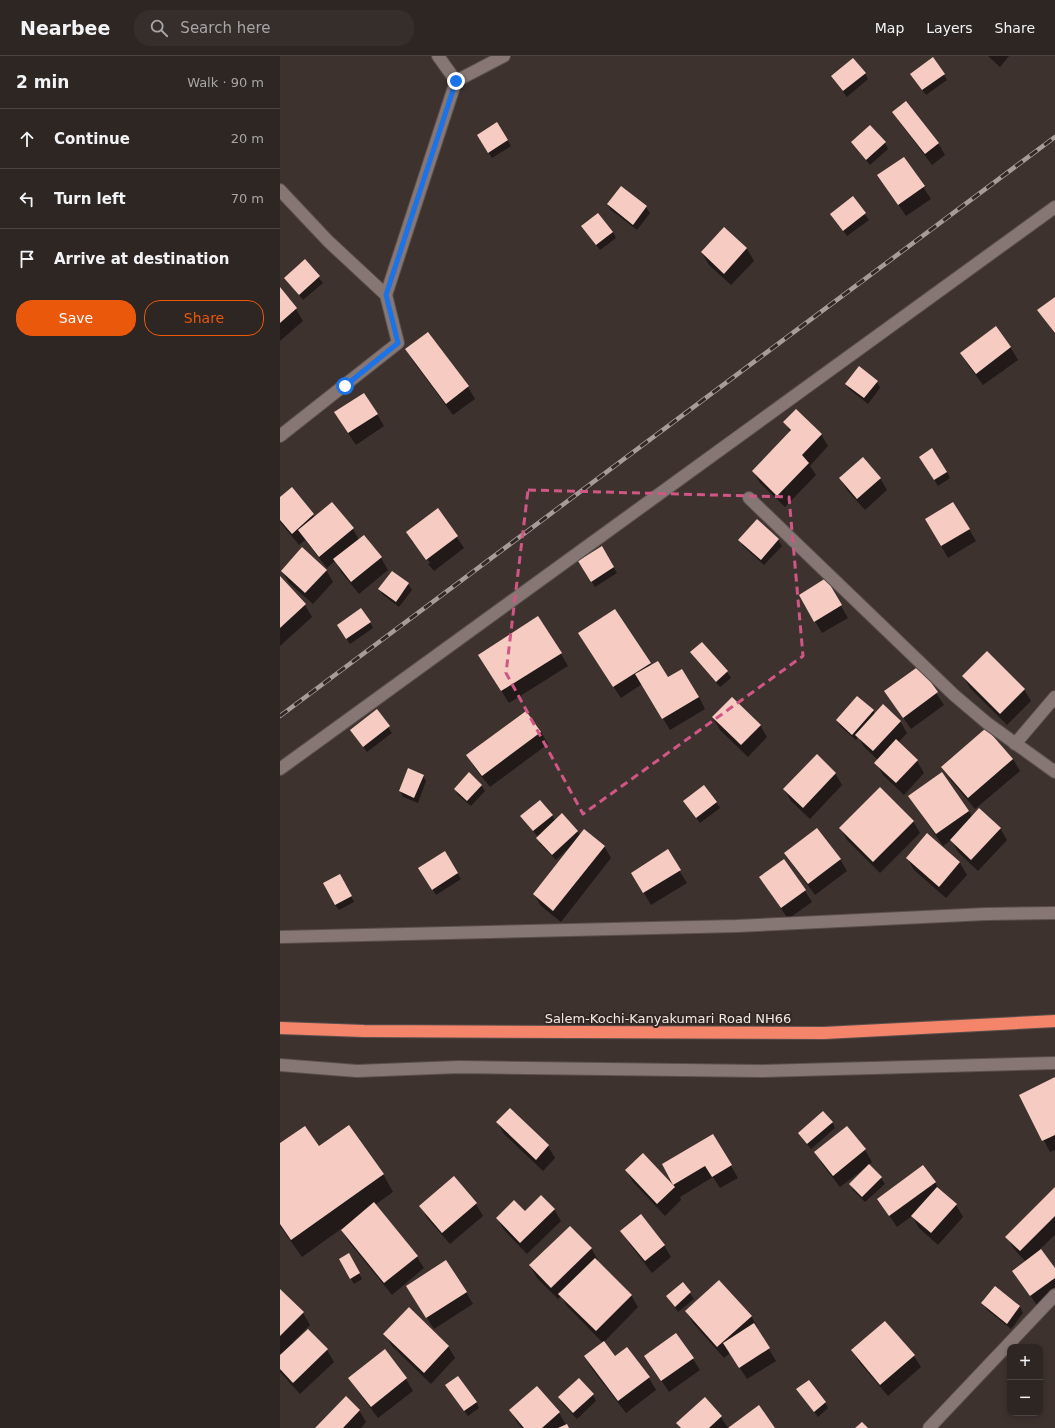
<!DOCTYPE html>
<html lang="en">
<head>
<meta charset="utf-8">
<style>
	:root { --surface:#2e2623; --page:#362e2b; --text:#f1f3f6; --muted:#a7a5a6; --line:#494341; --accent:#ea580c }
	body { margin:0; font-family:"DejaVu Sans",sans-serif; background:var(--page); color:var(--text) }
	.controls { position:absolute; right:12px; bottom:12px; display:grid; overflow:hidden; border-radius:8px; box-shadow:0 2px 6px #0003 }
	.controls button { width:36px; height:36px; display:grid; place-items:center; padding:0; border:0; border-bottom:1px solid var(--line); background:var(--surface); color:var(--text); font:20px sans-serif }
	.stop { position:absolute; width:12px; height:12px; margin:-9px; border:3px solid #1a73e8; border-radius:50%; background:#fff }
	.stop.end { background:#1a73e8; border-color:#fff; box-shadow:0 1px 4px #0008 }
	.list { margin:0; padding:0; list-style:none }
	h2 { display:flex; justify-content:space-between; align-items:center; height:52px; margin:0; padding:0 16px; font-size:17px }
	h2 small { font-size:13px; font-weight:400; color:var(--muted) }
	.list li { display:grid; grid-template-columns:26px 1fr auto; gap:12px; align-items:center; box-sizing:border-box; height:60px; padding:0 16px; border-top:1px solid var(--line) }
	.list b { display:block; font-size:15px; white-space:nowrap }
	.list em { font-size:13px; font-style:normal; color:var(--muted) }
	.actions { display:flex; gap:8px; padding:12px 16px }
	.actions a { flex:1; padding:9px 0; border:1px solid var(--accent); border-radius:16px; text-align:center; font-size:14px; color:var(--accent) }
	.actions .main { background:var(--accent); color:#fff }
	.icon { flex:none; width:22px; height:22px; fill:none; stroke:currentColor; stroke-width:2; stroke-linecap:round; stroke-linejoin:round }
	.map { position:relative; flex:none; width:775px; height:1372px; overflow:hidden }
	header { display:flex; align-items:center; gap:24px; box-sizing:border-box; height:56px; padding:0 20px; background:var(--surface); border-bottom:1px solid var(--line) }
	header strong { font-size:19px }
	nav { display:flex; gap:22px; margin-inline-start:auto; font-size:14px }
	.search { width:280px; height:36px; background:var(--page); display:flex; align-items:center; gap:10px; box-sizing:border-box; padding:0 14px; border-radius:16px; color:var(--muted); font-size:15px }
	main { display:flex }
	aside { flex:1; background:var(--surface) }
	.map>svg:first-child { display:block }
</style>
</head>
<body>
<header>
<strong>Nearbee</strong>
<div class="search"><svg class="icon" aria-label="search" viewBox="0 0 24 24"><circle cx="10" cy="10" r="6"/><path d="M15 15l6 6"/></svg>Search here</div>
<nav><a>Map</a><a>Layers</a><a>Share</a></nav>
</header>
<main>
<aside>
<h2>2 min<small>Walk · 90 m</small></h2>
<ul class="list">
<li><svg class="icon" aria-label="ahead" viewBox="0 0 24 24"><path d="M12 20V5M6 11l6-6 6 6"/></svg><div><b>Continue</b></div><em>20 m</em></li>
<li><svg class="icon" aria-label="left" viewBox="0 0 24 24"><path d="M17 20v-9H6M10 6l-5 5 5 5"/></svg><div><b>Turn left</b></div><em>70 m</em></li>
<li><svg class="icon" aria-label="arrive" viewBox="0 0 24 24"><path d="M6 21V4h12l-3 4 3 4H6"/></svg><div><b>Arrive at destination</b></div></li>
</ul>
<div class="actions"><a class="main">Save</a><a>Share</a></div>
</aside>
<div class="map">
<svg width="775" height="1372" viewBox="0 0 775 1372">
	<rect width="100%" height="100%" fill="#3e322f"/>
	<g fill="#0007">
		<polygon points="708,0 729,0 720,11"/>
		<polygon points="585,17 588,23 567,41 552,21"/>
		<polygon points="664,19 667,24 646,39 635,24"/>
		<polygon points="614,56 658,87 665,99 652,109 621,68"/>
		<polygon points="217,68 231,90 212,102 198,80"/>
		<polygon points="572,87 605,87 608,93 590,109"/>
		<polygon points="624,102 651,143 626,160 599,120"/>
		<polygon points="573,142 589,164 567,180 555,164"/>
		<polygon points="328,149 366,151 370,157 357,174 331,154"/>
		<polygon points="302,170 333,176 336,182 320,194"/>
		<polygon points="444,172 467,193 474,205 451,229 429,209 422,197"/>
		<polygon points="25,205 43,227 23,244 6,222"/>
		<polygon points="0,233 16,253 23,265 0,285"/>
		<polygon points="775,242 775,278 759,254"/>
		<polygon points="716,272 731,292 738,304 703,329 688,309 681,298"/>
		<polygon points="148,277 188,331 195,343 173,359 133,305 126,293"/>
		<polygon points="597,326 600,332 588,348 569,333 566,328"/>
		<polygon points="97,358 104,370 76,389 62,368"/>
		<polygon points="505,366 541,378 548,390 530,410 536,419 505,451 480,427 473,415 510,376"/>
		<polygon points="644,407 667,416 670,422 658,430"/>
		<polygon points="560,422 600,422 607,434 585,454 567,434"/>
		<polygon points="12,432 35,462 52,448 73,473 79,484 101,502 108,514 79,538 61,516 55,505 47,512 25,484 19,489 0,466 0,442"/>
		<polygon points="158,453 184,492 154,515 148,508 150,507 135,487 133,487 127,476"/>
		<polygon points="646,464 689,473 696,485 668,502"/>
		<polygon points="478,465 498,484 502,490 484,509 463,490 460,484"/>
		<polygon points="321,491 337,517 315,531 299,505"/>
		<polygon points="46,514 53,526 33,548 9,527 2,515"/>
		<polygon points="112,516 128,528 132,534 119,551 103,539 99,533"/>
		<polygon points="0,522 25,549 32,561 0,590"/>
		<polygon points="546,524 568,562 542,577 520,540"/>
		<polygon points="335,554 371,610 388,622 419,641 425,653 390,674 362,628 341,642 306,589"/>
		<polygon points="90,566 93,572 70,588 61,575"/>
		<polygon points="422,587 447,616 451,622 440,631 415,602 411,596"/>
		<polygon points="281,598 288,610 229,647 206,611"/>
		<polygon points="639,611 664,649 631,673 605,635"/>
		<polygon points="683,620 744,633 751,645 727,669 690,632"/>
		<polygon points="593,654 595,658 620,665 627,677 618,687 637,705 644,717 624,739 603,719 596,707 598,704 584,691 578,681 576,684 560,670 557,664"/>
		<polygon points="97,655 112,677 87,696 75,680"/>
		<polygon points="433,662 480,669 487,681 468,701 440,674"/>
		<polygon points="261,676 268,688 210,731 194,711 188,699"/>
		<polygon points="733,703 740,715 695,753 670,723 663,711"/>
		<polygon points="129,713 143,719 146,725 138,747 123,741 120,735"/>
		<polygon points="555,717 562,729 530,763 511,745 504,733"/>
		<polygon points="201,729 205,735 191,750 178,739 175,733"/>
		<polygon points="424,730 440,752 420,767 404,745"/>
		<polygon points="630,740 689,755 692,761 720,772 727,784 698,815 678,796 671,784 663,790 637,752"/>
		<polygon points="272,759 275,765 297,775 300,780 324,790 331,802 281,866 261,850 254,838 290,793 289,792 276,804 260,788 258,781 242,761"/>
		<polygon points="633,765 640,777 600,817 567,784 560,772"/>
		<polygon points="647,778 680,807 687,819 666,842 634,814 627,802"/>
		<polygon points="387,795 407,827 371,849 359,829"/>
		<polygon points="165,797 181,823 156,839 140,813"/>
		<polygon points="506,797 560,803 567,815 535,839 513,809"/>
		<polygon points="480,821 525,835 532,846 508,863"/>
		<polygon points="63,825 74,846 59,854 55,849"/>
		<polygon points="775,1022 775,1094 770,1096 740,1039"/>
		<polygon points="230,1053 268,1090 275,1102 263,1115 224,1078 217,1066"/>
		<polygon points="552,1066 555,1072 531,1093 523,1083"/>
		<polygon points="567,1071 585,1094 592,1106 589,1109 601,1122 605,1128 585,1146 573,1134 570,1128 585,1114 584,1113 560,1131 542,1108 535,1096"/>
		<polygon points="433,1079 458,1122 440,1132 433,1121 400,1141 401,1144 385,1160 353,1126 346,1114 363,1098 396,1133 383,1108"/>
		<polygon points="0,1088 39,1092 103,1118 113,1136 95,1149 137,1201 144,1212 112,1239 69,1186 61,1173 22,1201 0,1170"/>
		<polygon points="655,1126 660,1136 676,1149 683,1161 658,1189 639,1172 632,1160 617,1171 598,1143"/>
		<polygon points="775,1132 775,1179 760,1193 775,1214 775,1239 758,1251 734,1215 746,1206 734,1193 727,1181"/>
		<polygon points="196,1148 203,1160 170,1188 147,1162 141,1150"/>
		<polygon points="274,1153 281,1165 247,1198 224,1174 217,1162 245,1156"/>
		<polygon points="342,1175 384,1189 391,1201 372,1217 349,1187"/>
		<polygon points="311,1192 318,1204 317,1205 351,1239 358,1251 324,1286 335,1301 346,1293 369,1322 376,1334 346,1357 312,1313 305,1301 323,1287 287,1250 281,1240 278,1243 257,1222 250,1210"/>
		<polygon points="69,1199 82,1223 74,1228 60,1203"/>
		<polygon points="403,1228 414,1243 398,1256 387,1241"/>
		<polygon points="715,1232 740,1251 743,1257 731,1273 706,1253 703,1247"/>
		<polygon points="0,1234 23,1257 30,1269 13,1286 47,1294 54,1306 20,1338 0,1316"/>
		<polygon points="186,1236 193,1248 154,1273 134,1242"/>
		<polygon points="406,1255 471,1260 478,1272 477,1273 496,1305 467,1323 450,1297 444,1302 413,1267"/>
		<polygon points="105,1278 168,1290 175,1302 151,1328 112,1290"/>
		<polygon points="572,1294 634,1300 641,1311 608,1340 579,1306"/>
		<polygon points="105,1295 126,1323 133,1335 98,1362 77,1334 70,1322"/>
		<polygon points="365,1300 413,1303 420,1314 389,1336"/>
		<polygon points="298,1323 313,1339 316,1345 297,1363 282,1347 279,1342"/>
		<polygon points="257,1331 279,1357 288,1372 242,1372 237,1366 230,1354"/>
		<polygon points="170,1335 196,1346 199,1352 188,1360"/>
		<polygon points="521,1339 545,1346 548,1352 538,1361"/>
		<polygon points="79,1354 86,1366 81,1372 37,1372"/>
		<polygon points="441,1361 448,1372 400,1372 398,1368"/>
	</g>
	<g fill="#f6ccc2">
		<polygon points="653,1 665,18 642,34 630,18"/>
		<polygon points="573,2 586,17 563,35 551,20"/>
		<polygon points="626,45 659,87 645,98 612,56"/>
		<polygon points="217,66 228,84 208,97 197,79"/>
		<polygon points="590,69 606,86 586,104 571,86"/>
		<polygon points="624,101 645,130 618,149 597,119"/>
		<polygon points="341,130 367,150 353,169 327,148"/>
		<polygon points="573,140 586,157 563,175 550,158"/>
		<polygon points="318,157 333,176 316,189 301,170"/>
		<polygon points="444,171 467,192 444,218 421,196"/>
		<polygon points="25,203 40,220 19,239 4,222"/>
		<polygon points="0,231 17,252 0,267"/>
		<polygon points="775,241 775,277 757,254"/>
		<polygon points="716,270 731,291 696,318 680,297"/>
		<polygon points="148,276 189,330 166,348 125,293"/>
		<polygon points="579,310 598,325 584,342 565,328"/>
		<polygon points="84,337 98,358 68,377 54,356"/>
		<polygon points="516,353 542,378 522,399 529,407 497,440 472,415 511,374 503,366"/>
		<polygon points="652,392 667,416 654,424 639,401"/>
		<polygon points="583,401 601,422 577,443 559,422"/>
		<polygon points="12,431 34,458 12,478 0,464 0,441"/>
		<polygon points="52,446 74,472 39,501 18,474"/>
		<polygon points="673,446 690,473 661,490 645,463"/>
		<polygon points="158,452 178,480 146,504 126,476"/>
		<polygon points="477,463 499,483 481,504 458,484"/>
		<polygon points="84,479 102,501 71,526 53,503"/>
		<polygon points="322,490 334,511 311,526 298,505"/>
		<polygon points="22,491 47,514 25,537 1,515"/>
		<polygon points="112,515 129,527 116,546 98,533"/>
		<polygon points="0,520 26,548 0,572"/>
		<polygon points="546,522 562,549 534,566 519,539"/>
		<polygon points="81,552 91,566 66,583 57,569"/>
		<polygon points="335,553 371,607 333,631 298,577"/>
		<polygon points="258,560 282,597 221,635 198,599"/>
		<polygon points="422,586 448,615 436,626 410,596"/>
		<polygon points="707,595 745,633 720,658 682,620"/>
		<polygon points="378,605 388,621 402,613 419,641 382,663 355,618"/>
		<polygon points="639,610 658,636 623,662 604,635"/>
		<polygon points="577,640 594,654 572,679 556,664"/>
		<polygon points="452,641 481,669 461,689 432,661"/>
		<polygon points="603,648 621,665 593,695 575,679"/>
		<polygon points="97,653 110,670 83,691 70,674"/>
		<polygon points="246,655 261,676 202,720 186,699"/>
		<polygon points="706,672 733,703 688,742 661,711"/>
		<polygon points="616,683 638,704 616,727 594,707"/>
		<polygon points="537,698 556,717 523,752 503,733"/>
		<polygon points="128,712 144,719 134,742 119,735"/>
		<polygon points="189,716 202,729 187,745 174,733"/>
		<polygon points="662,716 689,755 656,778 628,740"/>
		<polygon points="424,729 437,746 416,762 403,745"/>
		<polygon points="600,731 634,765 593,806 559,772"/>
		<polygon points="260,744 273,759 253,775 240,760"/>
		<polygon points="699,752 721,772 691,804 670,784"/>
		<polygon points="282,757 298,775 272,799 256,782"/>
		<polygon points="537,772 561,803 528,828 504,797"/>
		<polygon points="304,773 325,790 273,855 253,838"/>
		<polygon points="647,777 680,806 659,831 626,802"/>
		<polygon points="388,793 401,814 363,837 351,817"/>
		<polygon points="165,795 178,817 152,834 138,812"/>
		<polygon points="504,803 526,834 501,852 479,821"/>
		<polygon points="60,818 72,840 55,849 43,827"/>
		<polygon points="775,1021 775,1079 762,1085 739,1039"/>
		<polygon points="230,1052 269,1089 256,1104 216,1066"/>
		<polygon points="543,1055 553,1066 527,1088 518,1077"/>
		<polygon points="69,1069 104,1118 11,1184 0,1168 0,1087 25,1070 39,1090"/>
		<polygon points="567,1070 586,1093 553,1120 534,1096"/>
		<polygon points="433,1078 452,1109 432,1121 425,1110 393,1129 382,1108"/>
		<polygon points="363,1097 395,1131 377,1148 345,1114"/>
		<polygon points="589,1108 602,1121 582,1141 569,1128"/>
		<polygon points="643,1109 656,1126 609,1160 597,1143"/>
		<polygon points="174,1120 197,1147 162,1177 139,1150"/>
		<polygon points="657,1131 677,1148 651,1177 631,1160"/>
		<polygon points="775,1131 775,1160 740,1195 725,1181"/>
		<polygon points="261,1139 275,1153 240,1187 216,1162 234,1144 245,1155"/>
		<polygon points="94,1146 138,1200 104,1227 61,1174"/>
		<polygon points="361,1158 385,1189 365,1205 340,1175"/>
		<polygon points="290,1170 312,1192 271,1232 249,1209"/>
		<polygon points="761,1193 775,1212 775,1222 750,1240 732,1215"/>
		<polygon points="69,1197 80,1217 70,1223 59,1203"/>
		<polygon points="315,1202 352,1239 316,1275 278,1238"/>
		<polygon points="166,1204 187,1236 146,1262 126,1230"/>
		<polygon points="439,1224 472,1260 437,1291 405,1255"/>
		<polygon points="403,1226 411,1236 395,1251 386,1240"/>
		<polygon points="715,1230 740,1250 727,1268 701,1247"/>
		<polygon points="0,1233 24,1256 0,1280"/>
		<polygon points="129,1251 169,1290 144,1317 103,1278"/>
		<polygon points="605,1265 635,1299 600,1329 571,1294"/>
		<polygon points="474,1267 490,1292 459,1312 443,1287"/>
		<polygon points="28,1273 48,1293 13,1327 0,1313 0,1299"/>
		<polygon points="396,1277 414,1302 381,1325 364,1300"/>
		<polygon points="324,1285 335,1300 347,1291 370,1321 338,1345 304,1300"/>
		<polygon points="105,1293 127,1322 91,1351 68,1322"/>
		<polygon points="178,1320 197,1346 184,1355 165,1329"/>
		<polygon points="299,1322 314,1338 293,1357 278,1341"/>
		<polygon points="529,1324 546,1346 534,1356 516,1333"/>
		<polygon points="257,1330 280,1356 262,1372 244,1372 229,1354"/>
		<polygon points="66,1340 80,1354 63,1372 35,1372"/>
		<polygon points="425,1341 442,1360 429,1372 401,1372 396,1367"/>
		<polygon points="479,1349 495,1372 448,1372"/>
		<polygon points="582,1366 588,1372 575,1372"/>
		<polygon points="287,1368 289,1372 278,1372"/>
	</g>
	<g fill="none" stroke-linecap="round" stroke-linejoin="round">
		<defs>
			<g id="minor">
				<polyline points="158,0 176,25"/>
				<polyline points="0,134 48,185 106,239 176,25 224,0"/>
				<polyline points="0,380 118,287 106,239"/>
				<polyline points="469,442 674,639 707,667 775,716"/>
				<polyline points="735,688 775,641"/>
				<polyline points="0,713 775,151"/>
				<polyline points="0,881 457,870 706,858 775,857"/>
				<polyline points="0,1009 77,1015 179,1011 480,1015 775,1007"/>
				<polyline points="649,1372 775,1239"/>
			</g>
			<polyline id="highway" points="0,972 84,975 544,977 775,965"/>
		</defs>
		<use href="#minor" stroke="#5a504d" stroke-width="14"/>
		<use href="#highway" stroke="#5a504d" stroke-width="14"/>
		<use href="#minor" stroke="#867774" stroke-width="12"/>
		<use href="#highway" stroke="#f4846a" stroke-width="12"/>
		<defs>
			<polyline id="rail" points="0,660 775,81"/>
		</defs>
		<use href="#rail" stroke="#a69c9a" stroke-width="4.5"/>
		<use href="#rail" stroke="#342825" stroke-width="3" stroke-dasharray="9" stroke-linecap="butt"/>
	</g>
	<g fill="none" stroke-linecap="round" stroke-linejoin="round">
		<polyline stroke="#1a73e8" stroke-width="5" points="65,330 118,287 106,239 176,25"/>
	</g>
	<path fill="none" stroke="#d05785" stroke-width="3" stroke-dasharray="8 5" stroke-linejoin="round" d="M 248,434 L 509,441 L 523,600 L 303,758 L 226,617 Z"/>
	<g text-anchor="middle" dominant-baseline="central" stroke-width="4" stroke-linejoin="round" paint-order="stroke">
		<g font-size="13" fill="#f2e9e7" stroke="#342825">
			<text x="388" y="962">Salem-Kochi-Kanyakumari Road NH66</text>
		</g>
	</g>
</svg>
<div class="controls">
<button>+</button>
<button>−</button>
</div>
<div class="stop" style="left:65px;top:330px"></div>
<div class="stop end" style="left:176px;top:25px"></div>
</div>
</main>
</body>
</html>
